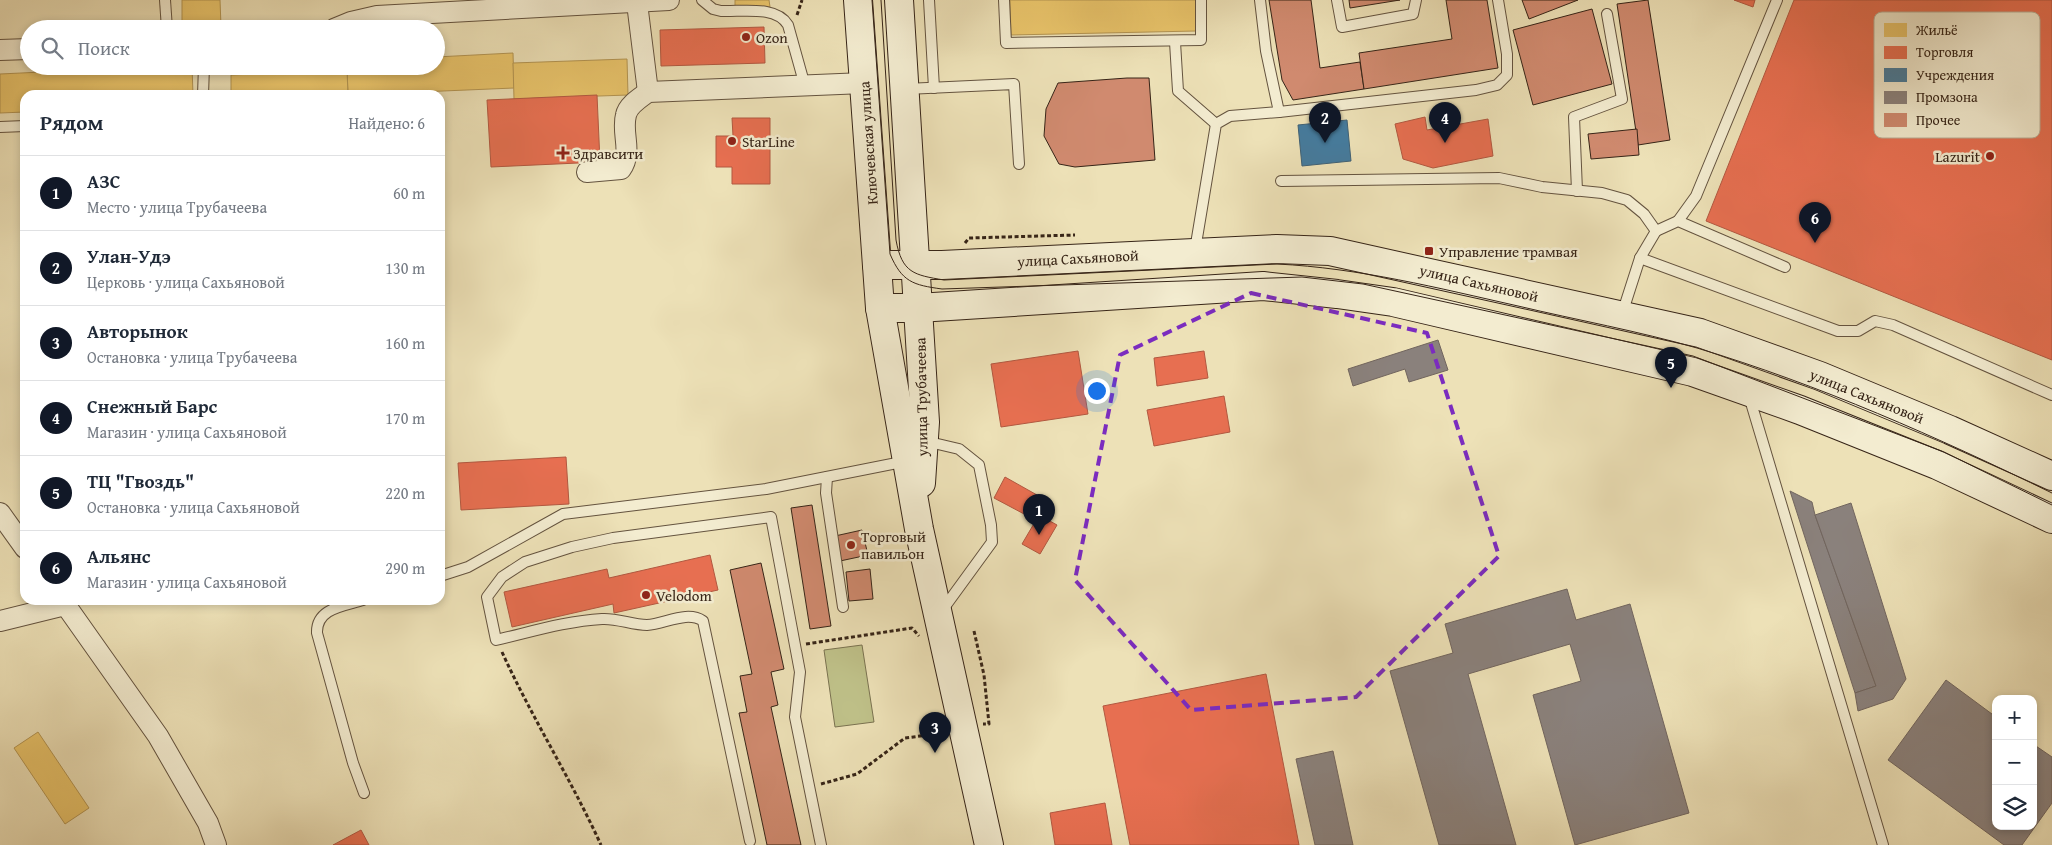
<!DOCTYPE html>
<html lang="ru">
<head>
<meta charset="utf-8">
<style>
	:root { --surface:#fff; --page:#f6f6f7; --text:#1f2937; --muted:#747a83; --line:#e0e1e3; --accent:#111827 }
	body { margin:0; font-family:"Gentium Book Plus",serif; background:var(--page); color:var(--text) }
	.controls { position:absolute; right:15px; bottom:15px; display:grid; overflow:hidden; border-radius:10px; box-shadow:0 2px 8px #0003 }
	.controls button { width:45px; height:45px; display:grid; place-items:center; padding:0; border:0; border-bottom:1px solid var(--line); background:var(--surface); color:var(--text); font:25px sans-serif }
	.you { position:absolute; left:1096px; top:390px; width:18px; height:18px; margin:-12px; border:4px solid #fff; border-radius:50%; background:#1a73e8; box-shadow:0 0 0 8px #1a73e833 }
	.badge { display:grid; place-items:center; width:32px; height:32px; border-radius:50%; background:var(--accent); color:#fff; font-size:16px; font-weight:700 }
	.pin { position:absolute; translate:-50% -41px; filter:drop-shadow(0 1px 2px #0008) }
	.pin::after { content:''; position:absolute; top:26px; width:18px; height:15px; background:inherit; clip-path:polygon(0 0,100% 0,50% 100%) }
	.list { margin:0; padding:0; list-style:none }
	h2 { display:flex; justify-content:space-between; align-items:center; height:65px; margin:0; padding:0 20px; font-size:21px }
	h2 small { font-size:16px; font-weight:400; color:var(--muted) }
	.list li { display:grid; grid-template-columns:32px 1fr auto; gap:15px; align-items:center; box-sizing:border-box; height:75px; padding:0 20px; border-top:1px solid var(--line) }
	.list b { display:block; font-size:19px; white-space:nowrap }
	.list p { margin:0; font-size:16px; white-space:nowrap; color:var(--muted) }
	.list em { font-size:16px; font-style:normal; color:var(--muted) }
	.icon { flex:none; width:28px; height:28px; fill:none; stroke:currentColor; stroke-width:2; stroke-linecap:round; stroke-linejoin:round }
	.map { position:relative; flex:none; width:2052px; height:845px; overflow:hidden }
	.search { position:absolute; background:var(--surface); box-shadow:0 2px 8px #0003; left:20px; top:20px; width:425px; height:55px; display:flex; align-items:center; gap:12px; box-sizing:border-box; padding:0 18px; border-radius:28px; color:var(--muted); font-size:19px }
	.panel { position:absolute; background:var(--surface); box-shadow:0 2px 8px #0003; left:20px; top:90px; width:425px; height:515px; border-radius:15px }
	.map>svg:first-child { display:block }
</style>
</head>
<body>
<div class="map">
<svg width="2052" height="845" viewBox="0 0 2052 845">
	<rect width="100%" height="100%" fill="#ede1b7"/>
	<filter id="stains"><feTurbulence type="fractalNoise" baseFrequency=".004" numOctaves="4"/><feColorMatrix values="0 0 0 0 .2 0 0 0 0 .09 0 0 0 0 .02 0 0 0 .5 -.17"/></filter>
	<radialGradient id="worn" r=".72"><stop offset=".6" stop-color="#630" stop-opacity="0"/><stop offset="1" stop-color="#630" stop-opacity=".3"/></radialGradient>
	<polygon fill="#bfc189" stroke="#7a7250" points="862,645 874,722 835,727 824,650"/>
	<g fill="#e9c46a" stroke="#b39451">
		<polygon points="182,0 220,0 221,26 182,27"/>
		<polygon points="735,0 769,0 770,7 735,9"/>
		<polygon points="1010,0 1196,0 1196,31 1011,35"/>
		<polygon points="513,53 514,88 348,95 347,66 436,66 436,57"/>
		<polygon points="627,59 628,95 514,99 513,63"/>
		<polygon points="169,66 192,66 193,95 25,95 25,112 0,113 0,74"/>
		<polygon points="347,70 348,95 231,95 231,75"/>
		<polygon points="38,732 89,808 65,824 14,748"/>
	</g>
	<g fill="#e76f51" stroke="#b25840">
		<polygon points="1734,0 1755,0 1753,7"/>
		<polygon points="1794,0 2052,0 2052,360 1706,221"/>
		<polygon points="764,27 765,63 661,66 660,30"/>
		<polygon points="597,95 600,162 491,167 487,100"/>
		<polygon points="1425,117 1427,130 1488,119 1493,156 1433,168 1403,159 1395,124"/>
		<polygon points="732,118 770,118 770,184 732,184 732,167 716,167 716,136 733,136"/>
		<polygon points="1078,351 1088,414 1001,427 991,364"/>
		<polygon points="1204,351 1208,378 1157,386 1154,358"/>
		<polygon points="1224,396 1230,432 1154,446 1147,410"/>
		<polygon points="566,457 569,504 461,510 458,463"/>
		<polygon points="1005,477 1037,495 1026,515 994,498"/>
		<polygon points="1039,515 1057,525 1040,554 1022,544"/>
		<polygon points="710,555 718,590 614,613 613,604 512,627 504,592 607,569 609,578"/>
		<polygon points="1266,674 1299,845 1130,845 1103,706"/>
		<polygon points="1105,803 1112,845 1055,845 1050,813"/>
		<polygon points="361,830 369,845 333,845"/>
	</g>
	<polygon fill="#457b9d" stroke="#406175" points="1347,120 1351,161 1302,166 1298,125"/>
	<g fill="#8a817c" stroke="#71655e">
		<polygon points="1438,340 1448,370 1409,382 1405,369 1353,386 1348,369"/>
		<polygon points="1790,491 1812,502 1815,515 1876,686 1855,693"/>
		<polygon points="1851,503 1906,679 1893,699 1858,711 1855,693 1876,686 1815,515"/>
		<polygon points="1567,589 1576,620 1630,604 1689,813 1575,845 1533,695 1581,681 1570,644 1468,674 1516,845 1439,845 1390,671 1453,653 1445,624"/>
		<polygon points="1946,680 1996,717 1996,826 2033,826 2033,744 2052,757 2052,803 2022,845 2004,845 1888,760"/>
		<polygon points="1333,751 1353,845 1315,845 1296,759"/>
	</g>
	<g fill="#d08a6f" stroke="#362417">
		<polygon points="1269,0 1311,0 1320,68 1360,62 1364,89 1293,100 1282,80"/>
		<polygon points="1349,0 1400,0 1350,8"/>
		<polygon points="1446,0 1487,0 1498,68 1364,89 1359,53 1452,39"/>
		<polygon points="1522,0 1578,0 1529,19"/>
		<polygon points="1648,0 1670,140 1638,145 1617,4"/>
		<polygon points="1592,9 1612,84 1533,105 1513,30"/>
		<polygon points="1127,78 1149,78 1155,160 1075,167 1059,164 1044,136 1046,109 1058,83"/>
		<polygon points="1637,129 1639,155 1591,159 1588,134"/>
		<polygon points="812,505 831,626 810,629 791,508"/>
		<polygon points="862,530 868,555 840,561 835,536"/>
		<polygon points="761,563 784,669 771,672 778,705 771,707 801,845 767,845 739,713 747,712 740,676 752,674 730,570"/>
		<polygon points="870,569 873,599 849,601 846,572"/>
	</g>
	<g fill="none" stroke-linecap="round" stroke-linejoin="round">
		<defs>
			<g id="lane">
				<polyline points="165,0 167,29"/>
				<path d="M 702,0 L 713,9 L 721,11 C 742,12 776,5 788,25 L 805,86"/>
				<polyline points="929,0 934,88"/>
				<polyline points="1004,0 1006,43 1201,40 1201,0"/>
				<polyline points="1337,0 1342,27 1413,14 1416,0"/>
				<polyline points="1175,42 1178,91 1216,124"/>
				<polyline points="906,89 1014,84 1019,164"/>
				<polyline points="203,95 204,66"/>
				<polyline points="1279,112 1476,90 1497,85 1507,75 1507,54 1498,0"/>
				<polyline points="0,127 25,126"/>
				<polyline points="1281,181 1499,178 1542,187 1602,193 1627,200 1644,214 1656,231 1640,258 1622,314"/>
				<polyline points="1577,191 1574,117 1622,99 1607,14"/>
				<polyline points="1678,221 1696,196 1777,0"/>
				<polyline points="1656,231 1678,221 1785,267"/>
				<polyline points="1195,250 1216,124 1230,116 1279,112 1266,51 1260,0"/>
				<polyline points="1640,258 1838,331 1858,331 1875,321 1893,325 2052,395"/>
				<polyline points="1749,396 1883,845"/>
				<polyline points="925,441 959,449 979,465 991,525 992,542 941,612"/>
				<polyline points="827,477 826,493 843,607"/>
				<polyline points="440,576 468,567 563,514 766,489 907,461"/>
				<path d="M 363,600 C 344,606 316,608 317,633 L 353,763 L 364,793"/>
				<path d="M 750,841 L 703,621 C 687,610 665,624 647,625 C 632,625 617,618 602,619 C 566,621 531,632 496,640 L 487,597 L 502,577 L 525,562 L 572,547 L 613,538 L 771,517 L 800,672 L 795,717 L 821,845"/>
			</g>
			<g id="street">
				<polyline points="637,3 648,92"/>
				<polyline points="334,29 351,22 377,16 669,0"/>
				<polyline points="0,50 29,49"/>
				<path d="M 587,172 L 621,169 C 633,152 621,133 626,115 C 628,105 640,98 648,92 L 864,83"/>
				<polyline points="0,513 25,548"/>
				<polyline points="62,600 158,736 208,823 216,845"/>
				<polyline points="0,621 65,605"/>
			</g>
			<g id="secondary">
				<polyline points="858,0 880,308 919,529 989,845"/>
				<polyline points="899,0 925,422 921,483"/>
				<polyline points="877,265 942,265 1277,249 1330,251 1700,333 1820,376 1950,430 2052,476"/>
				<polyline points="880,308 918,308 1263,286 1337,294 1393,302 1693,372 1800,410 1937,465 2052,519"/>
			</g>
		</defs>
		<use href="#lane" stroke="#64533f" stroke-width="12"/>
		<use href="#street" stroke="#64533f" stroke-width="22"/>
		<use href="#secondary" stroke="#362417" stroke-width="30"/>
		<g stroke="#362417" stroke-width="3" stroke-dasharray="4 2.5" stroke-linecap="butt">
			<polyline points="797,15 802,0"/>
			<polyline points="965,243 969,238 1075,235"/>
			<polyline points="974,631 984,675 989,724 983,724"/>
			<polyline points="806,644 912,628 919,636"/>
			<path d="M 502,652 C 532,718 571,779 601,845"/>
			<polyline points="821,784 857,774 905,738 944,733"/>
		</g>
		<use href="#lane" stroke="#f3ecd0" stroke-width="10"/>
		<use href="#street" stroke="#f3ecd0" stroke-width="20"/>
		<use href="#secondary" stroke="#f3ecd0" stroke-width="28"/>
		<g stroke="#362417" stroke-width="1">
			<path d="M 872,0 L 890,254 C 902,282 913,285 942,289 L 1302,277 L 1363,284 L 1693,356 L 1944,452 L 2052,505"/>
			<path d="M 881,0 L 896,240 C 902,273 914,275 944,280 L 1277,264 C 1359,268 1438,288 1518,306 C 1577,320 1638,331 1697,348 C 1820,385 1937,437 2052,493"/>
		</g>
	</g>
	<path fill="none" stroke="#7b2cbf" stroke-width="4" stroke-dasharray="10 6" stroke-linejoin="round" d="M 1251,293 L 1427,333 L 1499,556 L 1356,697 L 1191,710 L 1075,580 L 1120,355 Z"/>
	<g fill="#8f2418" stroke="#f3ecd0" stroke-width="2">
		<circle cx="746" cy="37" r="5"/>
		<circle cx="732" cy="141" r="5"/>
		<path d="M560.5 145.5h5v5h5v5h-5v5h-5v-5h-5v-5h5z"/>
		<circle cx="1990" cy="156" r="5"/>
		<rect x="1424" y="246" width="10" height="10" rx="2.5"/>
		<circle cx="851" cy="545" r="5"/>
		<circle cx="646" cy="595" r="5"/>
	</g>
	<g text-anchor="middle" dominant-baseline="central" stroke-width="5" stroke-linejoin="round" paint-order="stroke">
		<g font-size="15" fill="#362417" stroke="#f3ecd0" text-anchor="start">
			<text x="756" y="37">Ozon</text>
			<text x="742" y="141">StarLine</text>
			<text x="573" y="153">Здравсити</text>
			<text x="1980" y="156" text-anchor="end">Lazurit</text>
			<text x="1439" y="251">Управление трамвая</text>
			<text x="861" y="536">Торговый<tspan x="861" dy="17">павильон</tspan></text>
			<text x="656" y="595">Velodom</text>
		</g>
		<g font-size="15" fill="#362417" stroke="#f3ecd0">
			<text transform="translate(868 143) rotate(-94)">Ключевская улица</text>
			<text transform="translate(1078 258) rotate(-3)">улица Сахьяновой</text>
			<text transform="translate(1479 283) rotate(13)">улица Сахьяновой</text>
			<text transform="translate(1867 396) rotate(22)">улица Сахьяновой</text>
			<text transform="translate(921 397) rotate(-91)">улица Трубачеева</text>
		</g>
	</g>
	<rect x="1874" y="12" width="166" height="126" rx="8" fill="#f3ecd0" stroke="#bab098" stroke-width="1"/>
	<rect x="1884" y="23" width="23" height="14" fill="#e9c46a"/>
	<rect x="1884" y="46" width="23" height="13" fill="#e76f51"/>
	<rect x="1884" y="68" width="23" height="14" fill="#457b9d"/>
	<rect x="1884" y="91" width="23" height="13" fill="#8a817c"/>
	<rect x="1884" y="113" width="23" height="14" fill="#d08a6f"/>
	<g font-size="14" fill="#362417">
		<text x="1916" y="35">Жильё</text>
		<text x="1916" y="57">Торговля</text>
		<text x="1916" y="80">Учреждения</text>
		<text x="1916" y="102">Промзона</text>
		<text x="1916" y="125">Прочее</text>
	</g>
	<rect width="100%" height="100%" filter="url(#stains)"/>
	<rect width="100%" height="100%" fill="url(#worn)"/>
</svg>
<div class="controls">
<button>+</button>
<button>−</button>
<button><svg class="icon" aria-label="layers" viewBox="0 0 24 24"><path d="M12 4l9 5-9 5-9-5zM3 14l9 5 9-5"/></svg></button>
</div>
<div class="you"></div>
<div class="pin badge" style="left:1039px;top:535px">1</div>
<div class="pin badge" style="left:1325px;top:143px">2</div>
<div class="pin badge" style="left:935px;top:753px">3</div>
<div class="pin badge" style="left:1445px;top:143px">4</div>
<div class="pin badge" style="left:1671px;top:388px">5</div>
<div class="pin badge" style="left:1815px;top:243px">6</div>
<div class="search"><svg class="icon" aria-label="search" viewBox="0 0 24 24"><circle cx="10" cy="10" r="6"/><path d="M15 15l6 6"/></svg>Поиск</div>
<section class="panel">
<h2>Рядом<small>Найдено: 6</small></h2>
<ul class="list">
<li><span class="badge">1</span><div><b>АЗС</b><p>Место · улица Трубачеева</p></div><em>60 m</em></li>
<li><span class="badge">2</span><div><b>Улан-Удэ</b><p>Церковь · улица Сахьяновой</p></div><em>130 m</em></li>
<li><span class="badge">3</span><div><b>Авторынок</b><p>Остановка · улица Трубачеева</p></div><em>160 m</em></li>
<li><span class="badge">4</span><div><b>Снежный Барс</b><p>Магазин · улица Сахьяновой</p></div><em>170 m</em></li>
<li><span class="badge">5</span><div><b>ТЦ &quot;Гвоздь&quot;</b><p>Остановка · улица Сахьяновой</p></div><em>220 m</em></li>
<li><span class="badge">6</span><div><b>Альянс</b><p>Магазин · улица Сахьяновой</p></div><em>290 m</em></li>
</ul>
</section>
</div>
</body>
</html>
